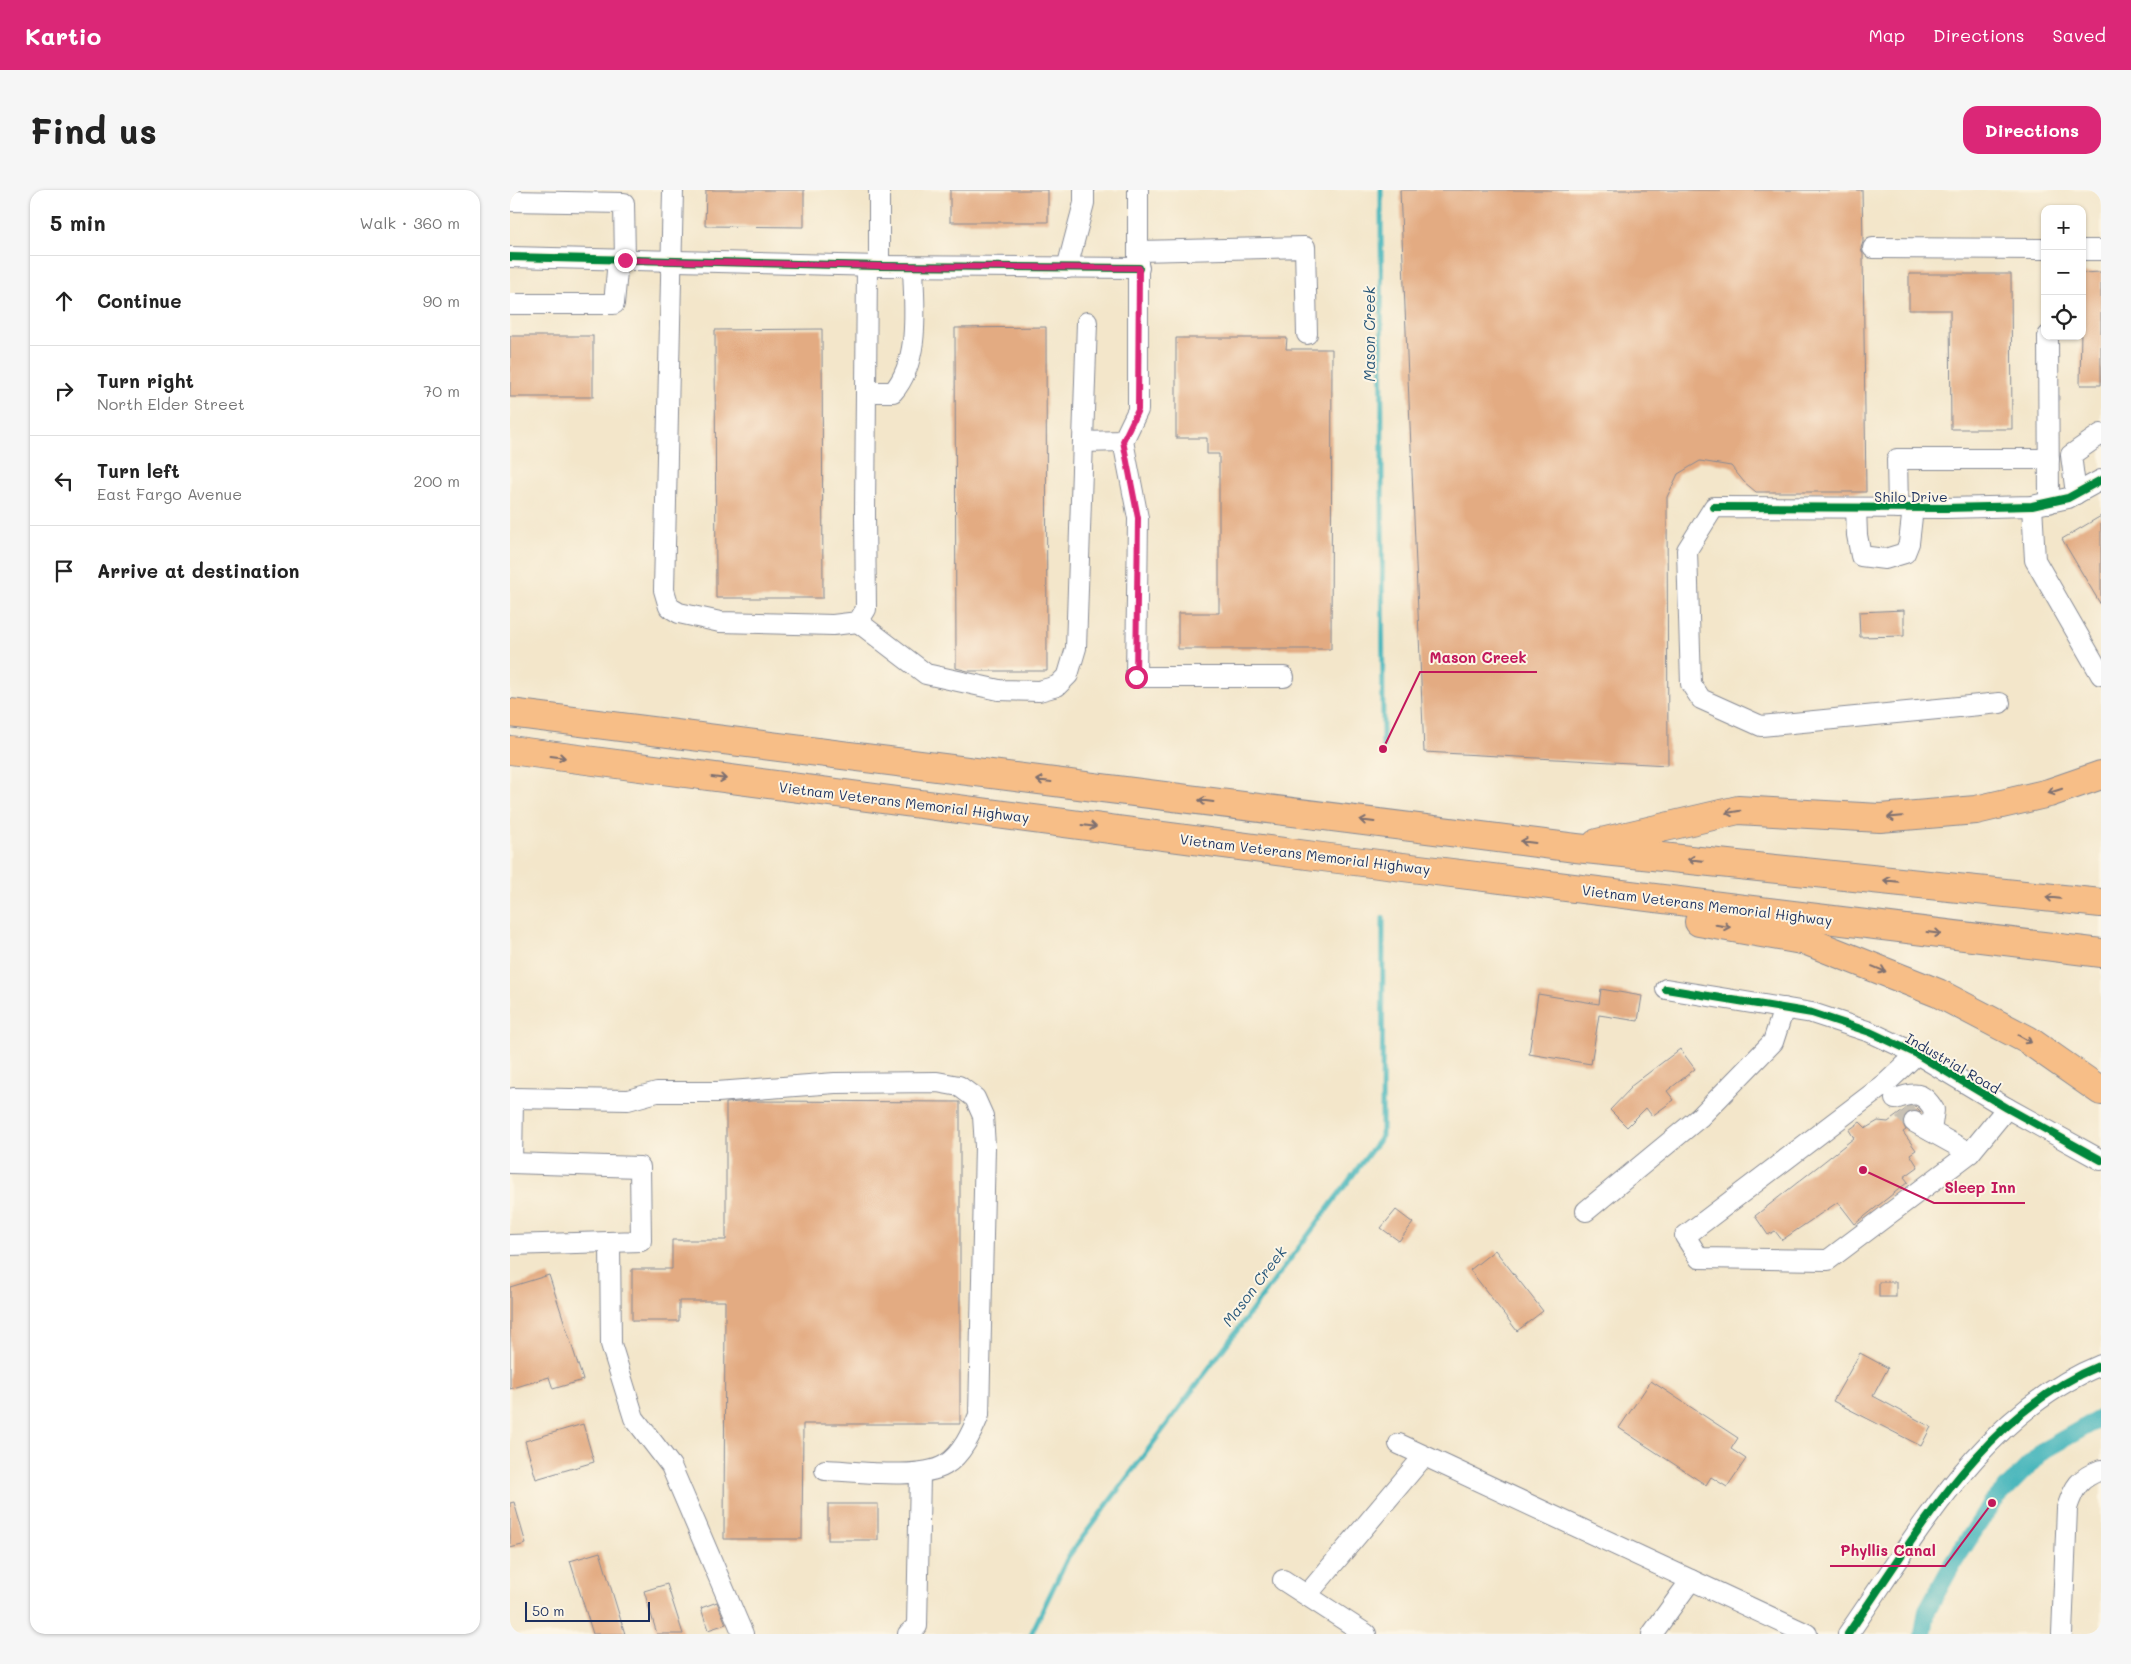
<!DOCTYPE html>
<html lang="en">
<head>
<meta charset="utf-8">
<style>
	:root { --surface:#fff; --page:#f6f6f6; --text:#222; --muted:#767676; --line:#e0e0e0; --accent:#db2777 }
	body { margin:0; font-family:Mali,sans-serif; background:var(--page); color:var(--text) }
	.controls { position:absolute; right:15px; top:15px; display:grid; overflow:hidden; border-radius:10px; box-shadow:0 1px 4px #0004 }
	.controls button { width:45px; height:45px; display:grid; place-items:center; padding:0; border:0; border-bottom:1px solid var(--line); background:var(--surface); color:var(--text); font:25px sans-serif }
	.scale { position:absolute; left:15px; bottom:12px; width:125px; box-sizing:border-box; padding-left:5px; border:2px solid #1b2f5e; border-top:0; font-size:14px; line-height:18px; white-space:nowrap; color:#1b2f5e; -webkit-text-stroke:4px #fcf5e5; paint-order:stroke }
	.stop { position:absolute; width:15px; height:15px; margin:-11px; border:4px solid #db2777; border-radius:50%; background:#fff }
	.stop.end { background:#db2777; border-color:#fff; box-shadow:0 1px 5px #0008 }
	.list { margin:0; padding:0; list-style:none }
	h2 { display:flex; justify-content:space-between; align-items:center; height:65px; margin:0; padding:0 20px; font-size:21px }
	h2 small { font-size:16px; font-weight:400; color:var(--muted) }
	.list li { display:grid; grid-template-columns:32px 1fr auto; gap:15px; align-items:center; box-sizing:border-box; height:90px; padding:0 20px; border-top:1px solid var(--line) }
	.list b { display:block; font-size:19px; white-space:nowrap }
	.list p { margin:0; font-size:16px; white-space:nowrap; color:var(--muted) }
	.list em { font-size:16px; font-style:normal; color:var(--muted) }
	.icon { flex:none; width:28px; height:28px; fill:none; stroke:currentColor; stroke-width:2; stroke-linecap:round; stroke-linejoin:round }
	.map { position:relative; flex:none; width:1591px; height:1444px; overflow:hidden; border-radius:15px }
	header { display:flex; align-items:center; gap:30px; box-sizing:border-box; height:70px; padding:0 25px; background:var(--accent); color:#fff }
	header strong { font-size:24px }
	nav { display:flex; gap:28px; margin-inline-start:auto; font-size:18px }
	.intro { display:flex; align-items:center; justify-content:space-between; box-sizing:border-box; height:120px; padding:0 30px }
	h1 { margin:0; font-size:35px }
	.button { padding:12px 22px; border-radius:15px; background:var(--accent); color:#fff; font-size:18px; font-weight:700 }
	main { display:flex; gap:30px; padding:0 30px }
	aside { flex:1; background:var(--surface); border-radius:15px; box-shadow:0 1px 4px #0004 }
	.map>svg:first-child { display:block }
</style>
</head>
<body>
<header>
<strong>Kartio</strong>
<nav><a>Map</a><a>Directions</a><a>Saved</a></nav>
</header>
<div class="intro"><h1>Find us</h1><a class="button">Directions</a></div>
<main>
<aside>
<h2>5 min<small>Walk · 360 m</small></h2>
<ul class="list">
<li><svg class="icon" aria-label="ahead" viewBox="0 0 24 24"><path d="M12 20V5M6 11l6-6 6 6"/></svg><div><b>Continue</b></div><em>90 m</em></li>
<li><svg class="icon" aria-label="right" viewBox="0 0 24 24"><path d="M7 20v-9h11M14 6l5 5-5 5"/></svg><div><b>Turn right</b><p>North Elder Street</p></div><em>70 m</em></li>
<li><svg class="icon" aria-label="left" viewBox="0 0 24 24"><path d="M17 20v-9H6M10 6l-5 5 5 5"/></svg><div><b>Turn left</b><p>East Fargo Avenue</p></div><em>200 m</em></li>
<li><svg class="icon" aria-label="arrive" viewBox="0 0 24 24"><path d="M6 21V4h12l-3 4 3 4H6"/></svg><div><b>Arrive at destination</b></div></li>
</ul>
</aside>
<div class="map">
<svg width="1591" height="1444" viewBox="0 0 1591 1444">
	<rect width="100%" height="100%" fill="#fcf5e5"/>
	<filter id="ink" filterUnits="userSpaceOnUse"><feTurbulence type="fractalNoise" baseFrequency=".02" numOctaves="2"/><feDisplacementMap in="SourceGraphic" scale="10" xChannelSelector="R" yChannelSelector="G"/><feConvolveMatrix kernelMatrix="1 2 1 2 8 2 1 2 1" color-interpolation-filters="sRGB"/></filter>
	<filter id="wash" filterUnits="userSpaceOnUse"><feTurbulence type="fractalNoise" baseFrequency=".0096" numOctaves="4" result="noise"/><feDisplacementMap in="SourceGraphic" scale="20" xChannelSelector="R" yChannelSelector="G"/><feGaussianBlur stdDeviation="1.12" result="paint"/><feColorMatrix in="noise" values="0 0 0 0 0 0 0 0 0 0 0 0 0 0 0 0 0 1.4 0 .05"/><feComposite in="paint" operator="in"/></filter>
	<g filter="url(#wash)">
		<rect width="100%" height="100%" fill="#f3e6ca"/>
		<g fill="none" stroke-linecap="round" stroke-linejoin="round">
			<g stroke="#45b5bb" stroke-width="5">
				<polyline points="871,0 873,559"/>
				<polyline points="521,1444 558,1367 872,946 873,728"/>
			</g>
			<polyline stroke="#45b5bb" stroke-width="18" points="1413,1444 1417,1420 1442,1375 1482,1313 1534,1260 1591,1228"/>
		</g>
		<g id="blocks">
			<g fill="#e3ab82">
				<polygon points="196,0 294,0 294,37 195,36"/>
				<rect x="440" y="0" width="98" height="32"/>
				<polygon points="890,0 1352,0 1353,52 1351,58 1353,64 1356,302 1246,302 1234,292 1221,276 1190,271 1168,284 1157,307 1158,575 914,562"/>
				<polygon points="1591,82 1591,195 1570,195 1572,83"/>
				<polygon points="1399,84 1501,84 1502,239 1441,239 1440,120 1399,120"/>
				<polygon points="536,137 537,481 458,481 446,478 445,138"/>
				<polygon points="312,139 313,408 206,408 205,140"/>
				<rect x="0" y="146" width="83" height="61"/>
				<polygon points="666,148 777,148 776,159 822,159 821,459 668,459 668,423 709,423 709,264 697,264 697,248 666,248"/>
				<polygon points="1591,326 1591,415 1552,349"/>
				<polygon points="1394,420 1394,446 1350,447 1349,422"/>
				<polygon points="1091,799 1132,806 1128,831 1089,825 1081,874 1019,864 1028,804 1089,814"/>
				<polygon points="1170,859 1185,879 1157,901 1164,910 1142,926 1136,918 1117,937 1100,920 1121,898 1120,897"/>
				<polygon points="241,911 450,912 450,1234 293,1234 292,1349 214,1349 215,1111 169,1111 169,1131 122,1131 122,1079 162,1079 162,1050 216,1050 216,913"/>
				<polygon points="1405,916 1411,922 1404,920 1398,922 1394,926 1392,932 1396,940 1393,942 1406,960 1400,964 1408,977 1394,987 1398,992 1345,1034 1328,1012 1272,1050 1265,1041 1258,1045 1245,1026 1344,948 1339,940 1350,932 1356,938 1368,931 1378,932 1397,918"/>
				<polygon points="886,1020 903,1033 889,1051 871,1038"/>
				<polygon points="985,1060 1033,1121 1007,1141 960,1080"/>
				<polygon points="39,1085 73,1190 43,1199 39,1187 0,1199 0,1097"/>
				<rect x="1369" y="1092" width="17" height="15"/>
				<polygon points="1350,1163 1378,1178 1363,1206 1421,1237 1411,1256 1323,1211"/>
				<polygon points="1141,1191 1228,1248 1221,1259 1236,1269 1217,1297 1201,1287 1196,1295 1109,1238"/>
				<polygon points="73,1234 84,1272 26,1289 15,1251"/>
				<polygon points="4,1312 16,1354 0,1358 0,1313"/>
				<rect x="318" y="1314" width="50" height="36"/>
				<polygon points="90,1362 115,1444 83,1444 60,1371"/>
				<polygon points="157,1394 173,1444 147,1444 134,1401"/>
				<polygon points="207,1412 216,1434 198,1440 191,1418"/>
			</g>
		</g>
	</g>
	<g filter="url(#ink)">
		<use href="#blocks" fill-opacity="0" stroke="#878a94" stroke-width="1"/>
		<g fill="none" stroke-linecap="round" stroke-linejoin="round">
			<polyline stroke="#c8c1b4" stroke-width="20" stroke-dasharray="20 10" stroke-linecap="butt" points="1393,921 1404,932"/>
			<defs>
				<g id="minor">
					<polyline points="163,0 154,400 159,417 169,423 210,432 323,435 348,432 356,419 355,323 357,76"/>
					<polyline points="369,0 369,76"/>
					<polyline points="0,11 114,13 115,70"/>
					<polyline points="1363,58 1535,59"/>
					<polyline points="1572,60 1591,60"/>
					<polyline points="629,61 795,57 797,144"/>
					<polyline points="0,67 369,76 629,78"/>
					<polyline points="557,78 574,13 574,0"/>
					<polyline points="0,114 104,114 108,70"/>
					<polyline points="1538,146 1539,313"/>
					<path d="M 356,202 L 383,202 C 411,170 404,116 403,77"/>
					<polyline points="613,251 628,328 626,487 774,487"/>
					<polyline points="613,251 628,220 628,0"/>
					<polyline points="573,252 613,251"/>
					<polyline points="1566,304 1561,265 1591,244"/>
					<polyline points="1522,316 1525,370 1591,485"/>
					<polyline points="1346,318 1347,345 1351,366 1375,369 1395,363 1399,353 1403,318"/>
					<polyline points="1388,318 1387,269 1539,269"/>
					<polyline points="348,432 416,484 489,500 529,501 547,496 558,485 566,458 577,132"/>
					<polyline points="1490,513 1251,536 1191,509 1181,494 1177,360 1204,317 1435,318 1522,316 1558,308 1591,290"/>
					<polyline points="1156,799 1302,823 1360,842 1407,864 1497,918 1591,970"/>
					<polyline points="1407,864 1375,894 1175,1046 1189,1068 1318,1070 1460,963 1497,918"/>
					<path d="M 1385,909 C 1404,902 1413,901 1424,920 L 1421,941"/>
					<polyline points="1404,932 1460,963"/>
					<polyline points="0,973 130,977 131,1051 0,1055"/>
					<path d="M 2,973 L 3,908 L 118,910 L 147,902 L 207,902 L 325,893 L 427,892 L 449,896 L 465,908 L 473,926 L 475,956 L 469,1225 C 462,1242 452,1265 435,1275 C 410,1290 345,1281 315,1280"/>
					<polyline points="1076,1021 1190,927 1263,852 1274,818"/>
					<polyline points="100,1052 101,1154 124,1228 161,1276 233,1444"/>
					<polyline points="889,1254 1297,1444"/>
					<polyline points="773,1390 856,1444"/>
					<polyline points="797,1405 914,1266"/>
					<polyline points="398,1444 407,1436 410,1284"/>
					<polyline points="1142,1444 1181,1390"/>
					<path d="M 1338,1444 C 1407,1345 1474,1222 1591,1175"/>
					<path d="M 1552,1444 L 1557,1318 C 1564,1297 1569,1288 1591,1280"/>
				</g>
				<g id="highway">
					<polyline points="0,523 1066,658 1591,713"/>
					<polyline points="0,560 820,668 1591,763"/>
					<polyline points="1087,653 1228,620 1370,628 1466,620 1539,603 1591,585"/>
					<polyline points="1189,732 1297,751 1428,803 1518,850 1591,901"/>
				</g>
			</defs>
			<use href="#minor" stroke="#878a94" stroke-width="22"/>
			<use href="#highway" stroke="#878a94" stroke-width="30"/>
			<use href="#minor" stroke="#fff" stroke-width="20"/>
			<use href="#highway" stroke="#f7be87" stroke-width="28"/>
			<defs>
				<g id="cycleway">
					<polyline points="0,67 369,76 629,78"/>
					<polyline points="1204,317 1435,318 1522,316 1558,308 1591,290"/>
					<polyline points="1156,799 1302,823 1360,842 1407,864 1497,918 1591,970"/>
					<path d="M 1338,1444 C 1407,1345 1474,1222 1591,1175"/>
				</g>
			</defs>
			<use href="#cycleway" stroke="#fcf5e5" stroke-width="11"/>
			<use href="#cycleway" stroke="#00873e" stroke-width="8"/>
		</g>
		<defs><path id="oneway-shaft" d="M-6 0H5M1.5-3L5.5 0L1.5 3" fill="none" stroke-width="1.6" stroke-linecap="round" stroke-linejoin="round" transform="scale(1.25)"/></defs>
		<g stroke="#7e6f70">
			<use href="#oneway-shaft" transform="translate(48 567) rotate(7)"/>
			<use href="#oneway-shaft" transform="translate(209 588) rotate(7)"/>
			<use href="#oneway-shaft" transform="translate(534 591) rotate(-173)"/>
			<use href="#oneway-shaft" transform="translate(1545 601) rotate(162)"/>
			<use href="#oneway-shaft" transform="translate(696 611) rotate(-173)"/>
			<use href="#oneway-shaft" transform="translate(1223 622) rotate(170)"/>
			<use href="#oneway-shaft" transform="translate(1385 627) rotate(175)"/>
			<use href="#oneway-shaft" transform="translate(857 631) rotate(-173)"/>
			<use href="#oneway-shaft" transform="translate(579 636) rotate(7)"/>
			<use href="#oneway-shaft" transform="translate(1018 652) rotate(-173)"/>
			<use href="#oneway-shaft" transform="translate(1185 670) rotate(-174)"/>
			<use href="#oneway-shaft" transform="translate(1381 691) rotate(-174)"/>
			<use href="#oneway-shaft" transform="translate(1543 708) rotate(-174)"/>
			<use href="#oneway-shaft" transform="translate(1213 736) rotate(10)"/>
			<use href="#oneway-shaft" transform="translate(1424 743) rotate(7)"/>
			<use href="#oneway-shaft" transform="translate(1369 779) rotate(22)"/>
			<use href="#oneway-shaft" transform="translate(1515 849) rotate(30)"/>
		</g>
	</g>
	<g fill="none" stroke-linecap="round" stroke-linejoin="round" filter="url(#ink)">
		<polyline stroke="#db2777" stroke-width="6" points="115,70 369,76 629,78 628,220 613,251 628,328 626,487"/>
	</g>
	<g text-anchor="middle" dominant-baseline="central" stroke-width="4" stroke-linejoin="round" paint-order="stroke">
		<g font-size="14" fill="#1b2f5e" stroke="#fcf5e5">
			<text x="1401" y="306">Shilo Drive</text>
			<text transform="translate(394 612) rotate(7)">Vietnam Veterans Memorial Highway</text>
			<text transform="translate(795 664) rotate(7)">Vietnam Veterans Memorial Highway</text>
			<text transform="translate(1197 715) rotate(7)">Vietnam Veterans Memorial Highway</text>
			<text transform="translate(1443 873) rotate(30)">Industrial Road</text>
		</g>
		<g font-size="15" font-style="italic" fill="#28577a" stroke="#fcf5e5">
			<text transform="translate(859 144) rotate(-90)">Mason Creek</text>
			<text transform="translate(744 1096) rotate(-53)">Mason Creek</text>
		</g>
	</g>
	<path fill="none" stroke="#c2185b" stroke-width="2" d="M873 559L910 482H1027M1353 980L1424 1013H1515M1482 1313L1435 1376H1320"/>
	<g fill="#c2185b" stroke="#fcf5e5" stroke-width="2">
		<circle cx="873" cy="559" r="5"/>
		<circle cx="1353" cy="980" r="5"/>
		<circle cx="1482" cy="1313" r="5"/>
	</g>
	<g font-size="15" text-anchor="middle" font-weight="bold" fill="#c2185b" stroke="#fcf5e5" stroke-width="4" stroke-linejoin="round" paint-order="stroke">
		<text x="968" y="473">Mason Creek</text>
		<text x="1470" y="1003">Sleep Inn</text>
		<text x="1378" y="1366">Phyllis Canal</text>
	</g>
</svg>
<div class="controls">
<button>+</button>
<button>−</button>
<button><svg class="icon" aria-label="locate" viewBox="0 0 24 24"><circle cx="12" cy="12" r="6"/><path d="M12 2v4M12 18v4M2 12h4M18 12h4"/></svg></button>
</div>
<div class="scale">50 m</div>
<div class="stop" style="left:626px;top:487px"></div>
<div class="stop end" style="left:115px;top:70px"></div>
</div>
</main>
</body>
</html>
